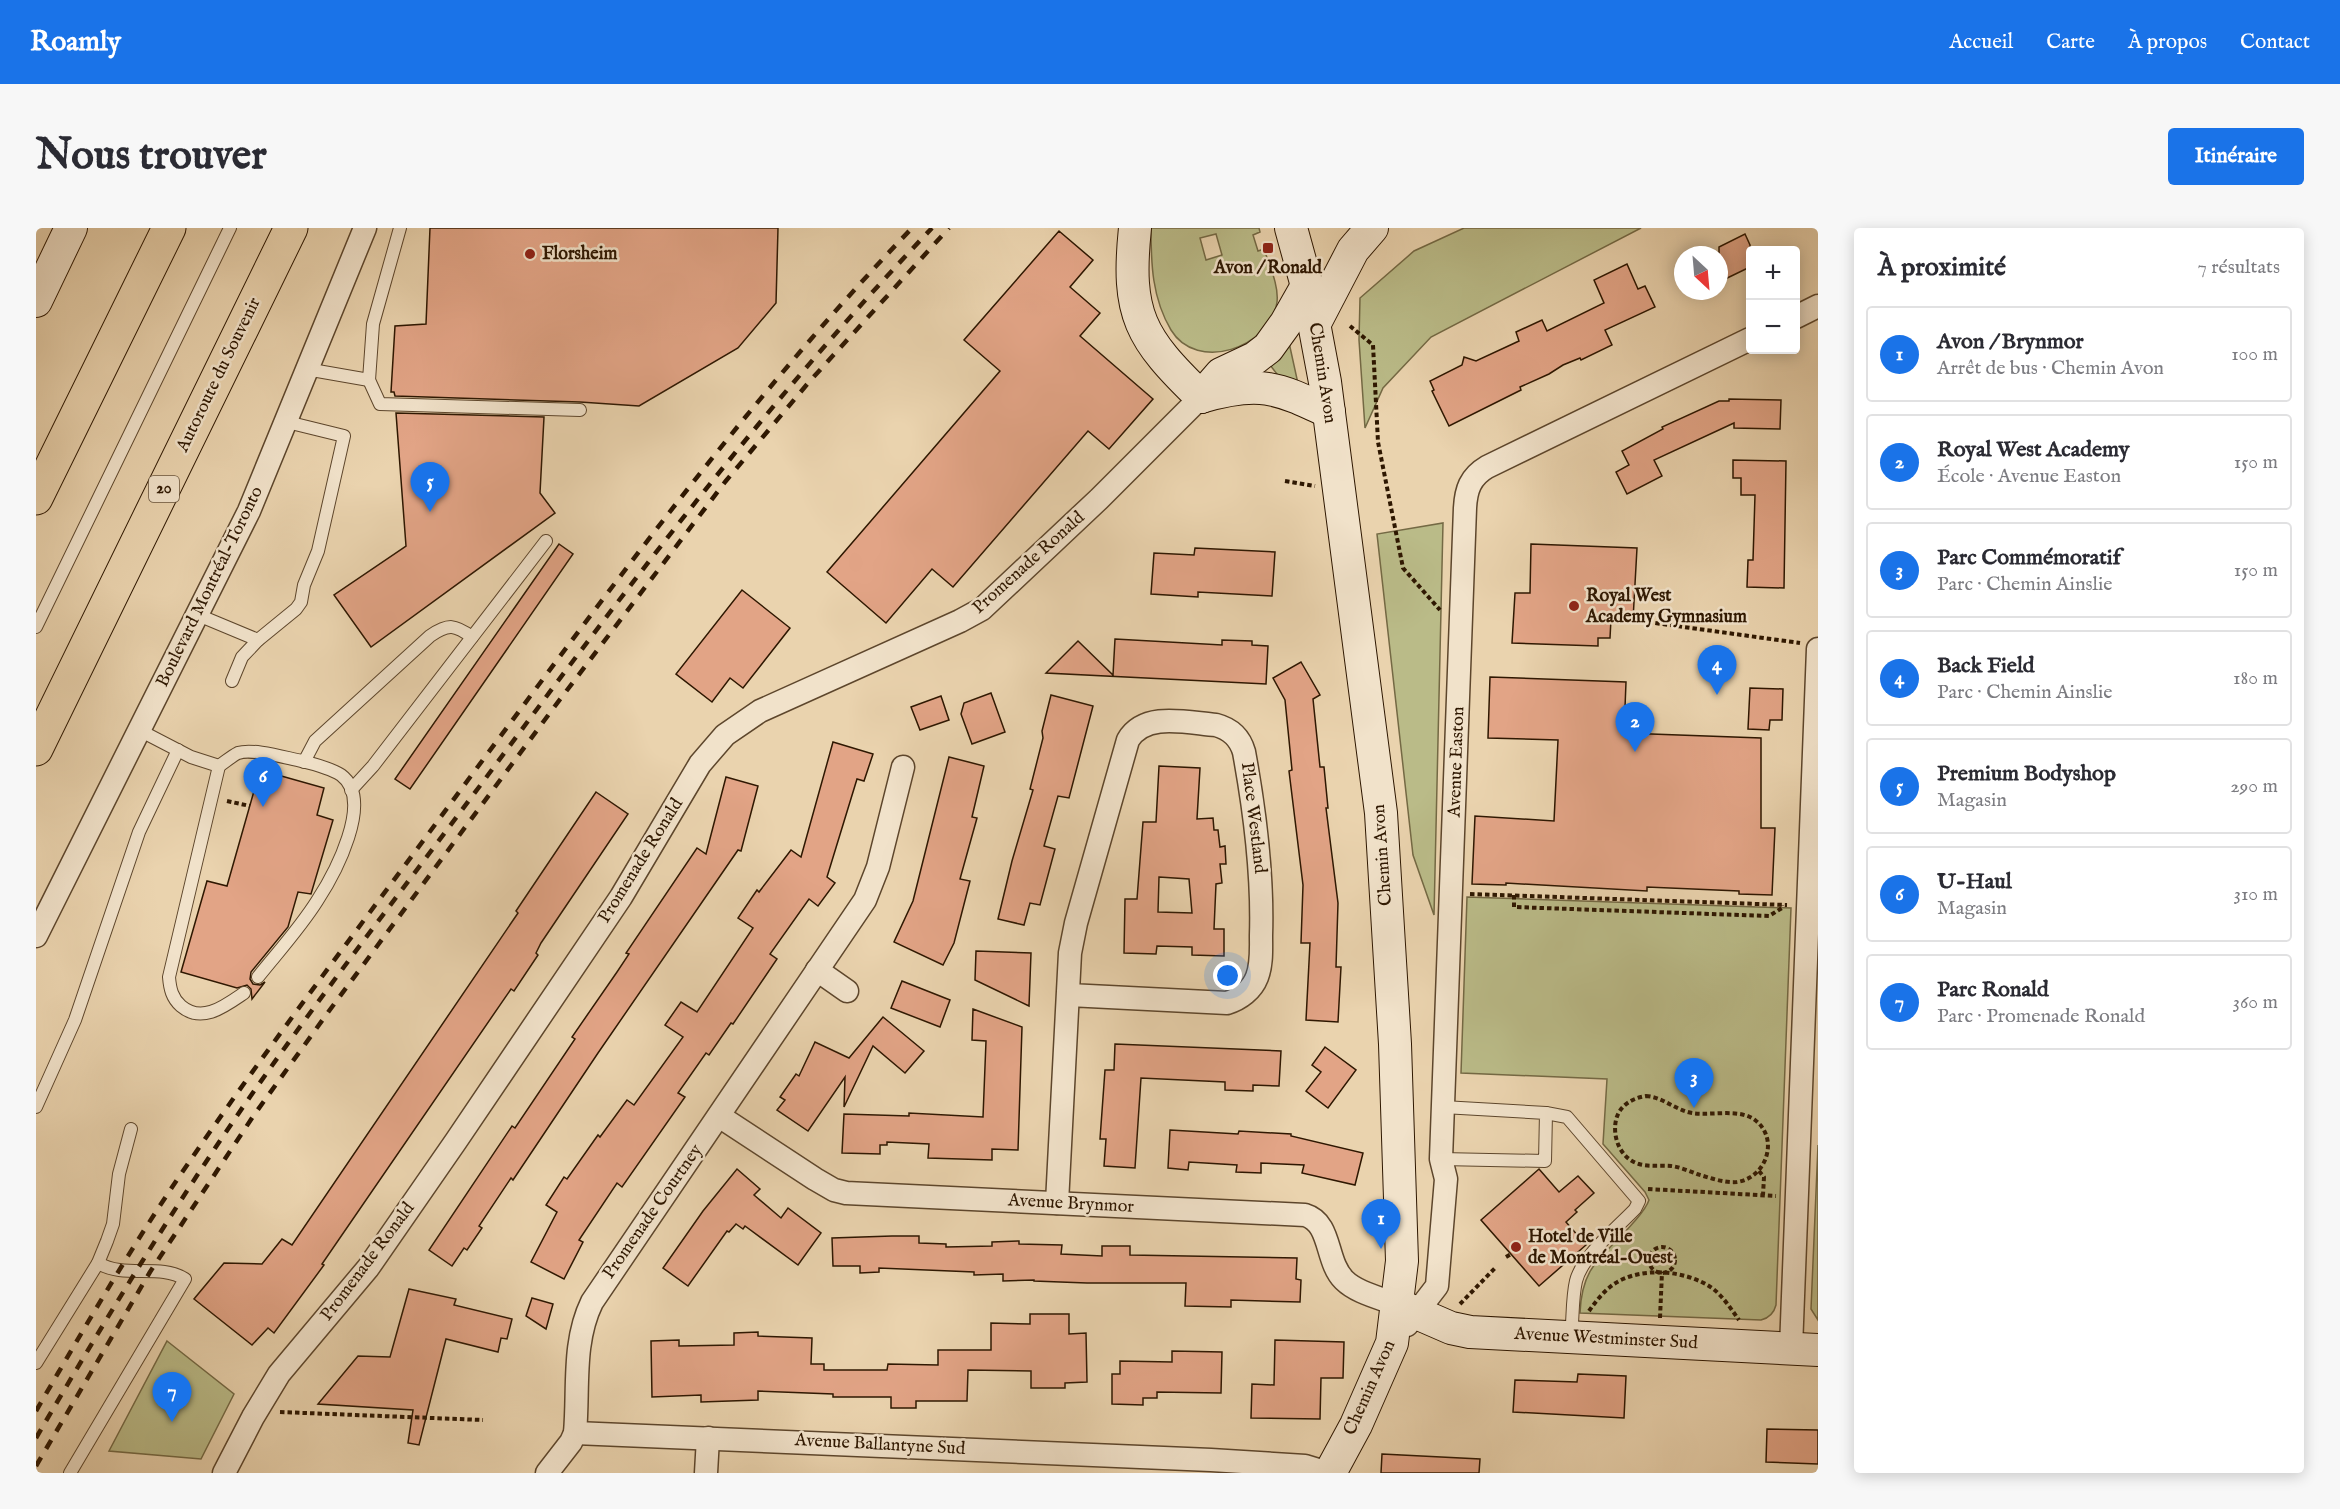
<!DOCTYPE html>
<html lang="fr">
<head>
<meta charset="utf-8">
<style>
	:root { --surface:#fff; --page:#f7f7f7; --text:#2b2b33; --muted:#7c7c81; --line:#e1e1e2; --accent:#1a73e8 }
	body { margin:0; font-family:"IM FELL English",serif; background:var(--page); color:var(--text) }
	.controls { position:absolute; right:18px; top:18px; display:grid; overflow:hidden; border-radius:6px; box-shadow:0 3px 15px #0003 }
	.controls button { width:54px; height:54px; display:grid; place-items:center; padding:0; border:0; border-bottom:2px solid var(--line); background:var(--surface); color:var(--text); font:30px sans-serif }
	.compass { position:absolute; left:1638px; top:18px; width:54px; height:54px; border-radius:50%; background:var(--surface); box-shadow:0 3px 15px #0003; rotate:154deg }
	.you { position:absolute; left:1192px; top:748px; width:21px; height:21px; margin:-15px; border:4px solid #fff; border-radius:50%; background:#1a73e8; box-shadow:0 0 0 9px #1a73e833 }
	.badge { display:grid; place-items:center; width:39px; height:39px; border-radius:50%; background:var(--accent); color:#fff; font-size:20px; font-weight:700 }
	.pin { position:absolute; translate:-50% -50px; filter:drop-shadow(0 2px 3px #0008) }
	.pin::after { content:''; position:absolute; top:32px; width:21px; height:18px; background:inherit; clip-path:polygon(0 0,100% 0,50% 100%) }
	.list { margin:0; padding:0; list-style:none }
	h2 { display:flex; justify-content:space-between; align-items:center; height:78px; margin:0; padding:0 24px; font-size:26px }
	h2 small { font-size:20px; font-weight:400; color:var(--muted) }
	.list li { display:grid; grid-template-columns:39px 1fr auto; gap:18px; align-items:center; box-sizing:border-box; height:96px; margin:0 12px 12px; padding:0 12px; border:2px solid var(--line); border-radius:6px }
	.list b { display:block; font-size:22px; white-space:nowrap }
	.list p { margin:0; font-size:20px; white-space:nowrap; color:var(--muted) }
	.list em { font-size:20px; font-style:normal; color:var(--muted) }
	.map { position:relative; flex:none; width:1782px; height:1245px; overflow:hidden; border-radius:6px }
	header { display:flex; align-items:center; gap:36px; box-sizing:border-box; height:84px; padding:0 30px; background:var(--accent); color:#fff }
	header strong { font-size:28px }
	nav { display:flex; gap:33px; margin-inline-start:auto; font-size:21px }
	.intro { display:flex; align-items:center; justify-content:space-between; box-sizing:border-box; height:144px; padding:0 36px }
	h1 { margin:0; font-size:42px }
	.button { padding:15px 27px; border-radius:6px; background:var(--accent); color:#fff; font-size:21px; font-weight:700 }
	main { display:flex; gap:36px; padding:0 36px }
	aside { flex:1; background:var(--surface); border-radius:6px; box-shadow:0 3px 15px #0003 }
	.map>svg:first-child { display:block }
</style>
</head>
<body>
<header>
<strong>Roamly</strong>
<nav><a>Accueil</a><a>Carte</a><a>À propos</a><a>Contact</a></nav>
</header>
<div class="intro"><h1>Nous trouver</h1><a class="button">Itinéraire</a></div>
<main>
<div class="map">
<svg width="1782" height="1245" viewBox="0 0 1782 1245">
	<rect width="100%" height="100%" fill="#ead3ae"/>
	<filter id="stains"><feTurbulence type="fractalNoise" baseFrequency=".00333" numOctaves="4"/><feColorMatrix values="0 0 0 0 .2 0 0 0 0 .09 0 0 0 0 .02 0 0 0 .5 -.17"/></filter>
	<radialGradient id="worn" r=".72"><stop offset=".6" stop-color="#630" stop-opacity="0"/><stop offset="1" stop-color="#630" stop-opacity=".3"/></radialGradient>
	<g fill="#babb88" stroke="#746944" stroke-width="1.5" fill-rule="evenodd">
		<path d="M 1115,0 L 1223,0 L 1224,4 L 1217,7 L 1222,23 L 1228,21 C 1233,37 1243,57 1241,74 C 1234,120 1161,145 1135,102 C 1116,70 1115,36 1115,0 ZM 1180,6 L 1186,27 L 1170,32 L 1164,10 Z"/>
		<polygon points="1428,0 1605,0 1395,109 1347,160 1329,200 1323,112 1324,70 1378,23"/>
		<polygon points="1252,110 1263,160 1244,150 1234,137"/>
		<polygon points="1407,295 1398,687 1377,627 1341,306"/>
		<path d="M 1431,669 L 1755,680 L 1740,1077 C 1738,1085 1733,1090 1725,1092 L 1544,1085 C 1546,1035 1568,1029 1597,995 C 1603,988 1610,981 1613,972 L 1609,964 L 1567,916 L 1571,851 L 1425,845 Z"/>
		<polygon points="1782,917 1782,1092 1775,1081"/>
		<polygon points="131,1113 198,1166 165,1231 73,1223"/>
	</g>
	<g fill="#e2a486" stroke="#2e1701" stroke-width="1.5" fill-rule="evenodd">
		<polygon points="394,0 742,0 740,75 702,120 603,178 544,174 359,168 358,164 355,164 359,98 390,96"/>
		<polygon points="1023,3 1057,32 1034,59 1064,85 1044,108 1117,171 1073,221 1052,203 917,359 896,341 850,395 791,344 964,143 928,112"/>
		<polygon points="1709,6 1714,17 1714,39 1683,54 1683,19"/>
		<polygon points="1591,36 1602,61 1609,58 1619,79 1569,102 1576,117 1545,132 1544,130 1527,137 1513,146 1484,159 1485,162 1413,198 1396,163 1398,162 1394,153 1426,137 1428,129 1440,133 1483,113 1480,104 1506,92 1511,103 1568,75 1558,52"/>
		<polygon points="1693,171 1745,172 1744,201 1698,200 1698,195 1618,232 1626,248 1591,266 1580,244 1593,237 1586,223 1627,201 1626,199 1683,173 1693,173"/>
		<polygon points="360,185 508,189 504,265 519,285 335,419 298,367 370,318"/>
		<polygon points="1697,232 1750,233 1748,360 1711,359 1712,332 1717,332 1719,267 1705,267 1705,250 1697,250"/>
		<polygon points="523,316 537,326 374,561 359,551"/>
		<polygon points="1495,316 1601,320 1597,392 1575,391 1574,410 1562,410 1562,418 1476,415 1479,365 1494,365"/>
		<polygon points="1159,320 1239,324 1236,368 1162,364 1162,369 1115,366 1118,325 1158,327"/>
		<polygon points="706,362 754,400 707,460 694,450 676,474 640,446"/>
		<polygon points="1079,411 1186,417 1186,412 1216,413 1216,417 1232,418 1230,456 1010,445 1042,413 1077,447"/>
		<polygon points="1265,434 1284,467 1277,471 1284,539 1288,539 1292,580 1290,580 1302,675 1300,739 1305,739 1302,794 1270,792 1274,715 1265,715 1267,657 1253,543 1256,542 1249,472 1237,450"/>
		<polygon points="1454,449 1590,454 1588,505 1725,510 1725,600 1739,600 1736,667 1703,666 1703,663 1611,659 1611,663 1470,655 1470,657 1436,656 1439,588 1518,593 1522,512 1452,510"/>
		<polygon points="1714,460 1747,461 1746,492 1734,492 1733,502 1712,501"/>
		<polygon points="955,465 969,504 936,516 925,486 928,475"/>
		<polygon points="1015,467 1057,478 1033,570 1022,568 1008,618 1019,621 1004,677 994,675 988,697 962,691 976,633 997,562 994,561 1007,510 1006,503"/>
		<polygon points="905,468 913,492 884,502 875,479"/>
		<polygon points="797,514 837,526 828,553 821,551 791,649 799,655 782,678 773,671 734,726 741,731 697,796 695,795 673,827 670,825 642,865 649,869 586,959 581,955 543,1012 547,1014 528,1051 495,1034 521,984 510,977 528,949 531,951 562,907 564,909 591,872 598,877 647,809 629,797 645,774 661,784 717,700 702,690 721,662 723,664 755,622 765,629"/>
		<polygon points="913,529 948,538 936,589 941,590 924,651 934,653 918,715 907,737 858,714 877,673"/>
		<path d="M 1123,538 L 1164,540 L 1161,591 L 1177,590 L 1178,602 L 1182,602 L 1184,619 L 1189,618 L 1190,636 L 1184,636 L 1186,655 L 1180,656 L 1178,701 L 1188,701 L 1188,728 L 1156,727 L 1156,719 L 1121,718 L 1120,726 L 1088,725 L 1089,671 L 1101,671 L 1107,594 L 1120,594 ZM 1123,649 L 1153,651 L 1156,685 L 1122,684 Z"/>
		<polygon points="224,542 288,560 281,587 297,592 275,666 262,664 252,699 215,744 214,751 217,756 224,757 229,754 216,771 215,761 211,757 201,760 145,744 171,653 191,658"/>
		<polygon points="690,549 722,558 705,623 702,622 562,825 477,952 475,950 443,998 446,1000 431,1022 428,1020 416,1038 393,1022 476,898 479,900 539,811 536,809 581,744 593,726 590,725 661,620 670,626"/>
		<polygon points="560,564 592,586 505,715 500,725 502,727 478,763 475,761 286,1036 288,1037 238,1105 232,1100 216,1117 158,1071 188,1035 226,1036 246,1011 256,1017 482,685 480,683"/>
		<polygon points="940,723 995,725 993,778 939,752"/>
		<polygon points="866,753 914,772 904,799 855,780"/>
		<polygon points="937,781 986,799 982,922 956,921 956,932 892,930 893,916 851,914 851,917 844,917 844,926 806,925 808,886 873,888 873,885 947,889 950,813 936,812"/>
		<polygon points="847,789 888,823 869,845 837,818 808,879 809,849 772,903 741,882 749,872 744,869 760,846 763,848 779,814 813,830"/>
		<polygon points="1079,816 1245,823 1243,858 1217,857 1217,863 1189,862 1189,854 1105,850 1099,940 1068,938 1070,911 1064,911 1069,842 1078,842"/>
		<polygon points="1289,819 1320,842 1292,880 1270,863 1285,844 1276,837"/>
		<polygon points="1134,902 1202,906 1203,903 1255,906 1255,908 1327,925 1319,957 1266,945 1268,937 1225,935 1225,945 1200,944 1201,937 1153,934 1152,942 1132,940"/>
		<polygon points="701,941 724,961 718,967 745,990 752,980 785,1005 762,1037 709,998 707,1001 700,996 693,1004 691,1003 652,1058 627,1040 667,983"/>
		<polygon points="1503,941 1523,964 1542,948 1558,965 1539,982 1541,984 1530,994 1550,1017 1503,1058 1445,992"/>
		<polygon points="856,1008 883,1008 883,1015 910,1016 910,1019 956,1018 956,1014 983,1013 983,1016 1026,1017 1025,1026 1066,1028 1066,1018 1094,1018 1094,1027 1261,1030 1260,1051 1265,1052 1264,1074 1195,1072 1195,1079 1149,1078 1150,1055 1051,1055 998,1053 998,1052 967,1053 967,1046 938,1047 938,1044 843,1040 843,1044 824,1045 824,1038 797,1038 796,1010"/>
		<polygon points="373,1061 420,1071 418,1077 476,1091 471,1111 465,1110 462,1124 410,1111 383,1217 372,1215 377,1182 282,1176 322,1128 354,1129"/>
		<polygon points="496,1070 517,1076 510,1101 490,1088"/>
		<polygon points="994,1086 1033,1086 1033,1106 1050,1105 1051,1154 1029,1155 1029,1160 995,1160 995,1143 932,1142 931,1173 880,1173 880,1180 855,1180 855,1169 797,1169 797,1166 722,1163 722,1172 665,1174 665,1167 616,1169 615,1113 643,1112 643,1118 698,1117 698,1105 722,1104 722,1108 776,1110 775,1136 788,1136 788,1142 851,1142 852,1136 902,1137 902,1122 955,1122 955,1095 994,1096"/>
		<polygon points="1239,1112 1308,1114 1307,1150 1285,1150 1284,1191 1215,1190 1216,1156 1238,1157"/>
		<polygon points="1136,1123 1186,1124 1185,1165 1121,1164 1121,1170 1107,1170 1107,1177 1076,1176 1076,1146 1084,1146 1084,1133 1136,1134"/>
		<polygon points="1542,1146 1590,1148 1588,1190 1477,1184 1479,1152 1541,1154"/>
		<polygon points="1731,1201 1782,1202 1782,1236 1730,1234"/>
		<polygon points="1346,1226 1444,1231 1443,1245 1345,1245"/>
	</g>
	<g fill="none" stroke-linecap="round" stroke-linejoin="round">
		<defs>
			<g id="lane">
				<polyline points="270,141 333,152 337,96 364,0"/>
				<polyline points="333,152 344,176 544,182"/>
				<polyline points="162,387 222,412 260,381 265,374 268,357 282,323 308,208 251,194"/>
				<polyline points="0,399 194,0"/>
				<polyline points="196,453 206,429 222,412"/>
				<path d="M 103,502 L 155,529 L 183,538 L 133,749 C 134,761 136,770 145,778 C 166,796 189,778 208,765"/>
				<path d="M 268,534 L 279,513 L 394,408 C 413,395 419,397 436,409"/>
				<path d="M 183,538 C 189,534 196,528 202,525 C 217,520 250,530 266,533 C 278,536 294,540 305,547 C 339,572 298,647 281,673 C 264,700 242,724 222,749"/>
				<polyline points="315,562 337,538 510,313"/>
				<polyline points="0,879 39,792 103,604 142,522"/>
				<path d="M 1510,885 L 1531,889 L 1603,973 L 1599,981 C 1582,999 1546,1028 1540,1053 C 1536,1070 1537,1091 1535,1109"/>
				<polyline points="1405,931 1509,933 1510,885 1407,879"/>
				<polyline points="0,1135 62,1035 71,1013 77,996 83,946 95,901"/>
				<path d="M 34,1245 L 149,1051 C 123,1035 89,1051 62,1035"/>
			</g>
			<g id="street">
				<polyline points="1760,89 1782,78"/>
				<polyline points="0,708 213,283 329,0"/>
				<polyline points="781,742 811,763"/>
				<path d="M 683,888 L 779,951 L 798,962 L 810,965 L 1269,987 C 1296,995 1289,1033 1308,1052 C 1321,1065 1345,1070 1362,1077"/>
				<path d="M 1021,975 L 1034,725 L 1040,695 L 1092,512 C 1109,483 1152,495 1180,497 C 1195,501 1204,510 1208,524 C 1219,584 1227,647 1225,708 C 1225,721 1226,736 1221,749 C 1216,762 1204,771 1191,775 L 1033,767"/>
				<path d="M 1371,1097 L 1401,1058 L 1410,951 L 1405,931 L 1429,280 C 1430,262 1434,249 1451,239 L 1714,111"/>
				<polyline points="1755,1120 1782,421"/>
				<polyline points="539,1205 1175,1232 1269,1238 1292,1245"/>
				<polyline points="188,1245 217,1189 243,1146 332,1040 420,913 585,669 664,536 689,507 724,483 924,393 946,381 1063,271 1165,169"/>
				<path d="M 511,1245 L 535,1214 L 539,1205 C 543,1161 536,1115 556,1074 L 829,672 L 842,639 L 867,539"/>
				<polyline points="670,1245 672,1210"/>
			</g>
			<g id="secondary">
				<path d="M 1099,0 C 1090,87 1104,110 1165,169"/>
				<polyline points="1255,0 1271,58 1289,154 1345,585 1359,816 1366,1033 1356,1115 1320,1197 1294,1245"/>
				<polyline points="0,73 35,0"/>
				<polyline points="1279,95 1317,22 1336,0"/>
				<polyline points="1165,169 1185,146 1219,130 1232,120 1250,95 1271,58"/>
				<path d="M 1165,169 C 1223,152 1240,159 1293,184"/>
				<polyline points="1362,1077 1415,1100 1434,1104 1782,1122"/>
			</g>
			<g id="highway">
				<polyline points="0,270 133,0"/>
				<polyline points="0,521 255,0"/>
			</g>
		</defs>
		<use href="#lane" stroke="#5d462c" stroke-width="14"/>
		<use href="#street" stroke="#5d462c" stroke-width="25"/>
		<use href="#secondary" stroke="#2e1701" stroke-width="34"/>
		<use href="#highway" stroke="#2e1701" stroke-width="35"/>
		<g stroke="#2e1701" stroke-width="4" stroke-dasharray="4.5 3" stroke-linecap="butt">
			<polyline points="1314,98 1337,117 1342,214 1367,340 1404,382"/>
			<polyline points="1249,253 1279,258"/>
			<polyline points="1597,392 1764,415"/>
			<polyline points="191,573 214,578"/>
			<polyline points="1434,666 1751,677"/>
			<polyline points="1478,667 1478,679 1733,688 1746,680 1746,677"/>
			<path d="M 1610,868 C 1627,869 1639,882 1656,885 C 1675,888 1703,880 1719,892 C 1744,911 1730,950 1701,954 C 1688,955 1674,950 1661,946 C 1653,943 1644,939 1635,938 C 1625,937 1613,939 1603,936 C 1585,931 1576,910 1580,892 C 1583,878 1596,870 1610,868 Z"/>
			<polyline points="1723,943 1728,949 1727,967"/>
			<polyline points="1612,961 1740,968"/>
			<circle cx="1626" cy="1032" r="13"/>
			<polyline points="1470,1029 1475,1026"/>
			<polyline points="1424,1076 1460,1039"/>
			<path d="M 1553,1083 C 1560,1073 1568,1063 1578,1056 C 1605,1038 1650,1042 1676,1060 C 1687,1068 1695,1081 1703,1092"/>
			<polyline points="1624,1090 1626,1044"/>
			<polyline points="244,1184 447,1192"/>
		</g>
		<use href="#lane" stroke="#f1e2ca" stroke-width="12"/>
		<use href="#street" stroke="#f1e2ca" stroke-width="22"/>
		<use href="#secondary" stroke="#f1e2ca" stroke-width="32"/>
		<use href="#highway" stroke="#ead3ae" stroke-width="33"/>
		<g stroke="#2e1701" stroke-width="4.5" stroke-dasharray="10 10" stroke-linecap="butt">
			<path d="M 0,1183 C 47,1102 94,1021 147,943 C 236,812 333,687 426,560 C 569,368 710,173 876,0"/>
			<path d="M 0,1210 C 66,1097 134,985 209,876 C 286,765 371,656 452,547 C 592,358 733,171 896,0"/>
			<polyline points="0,1238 114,1044 218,887 293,783 519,478 689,254 773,154 913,0"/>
		</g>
	</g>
	<g fill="#8f2418" stroke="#f1e2ca" stroke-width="2">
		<rect x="1226" y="14" width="12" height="12" rx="3"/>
		<circle cx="494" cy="26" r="6"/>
		<circle cx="1538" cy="378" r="6"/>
		<circle cx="1480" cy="1019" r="6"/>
	</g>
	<g text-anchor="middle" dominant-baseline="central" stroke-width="5" stroke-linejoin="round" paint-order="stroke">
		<rect fill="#f1e2ca" stroke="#68543d" stroke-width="1.5" x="113" y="248" width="30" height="26" rx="4.5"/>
		<g font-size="16" font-weight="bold" fill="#2e1701">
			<text x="128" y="261">20</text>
		</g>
		<g font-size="18" font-weight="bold" fill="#2e1701" stroke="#f1e2ca" text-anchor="start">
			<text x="506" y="26">Florsheim</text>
			<text x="1232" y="40" text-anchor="middle">Avon / Ronald</text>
			<text x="1550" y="368">Royal West<tspan x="1550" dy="21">Academy Gymnasium</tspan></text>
			<text x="1492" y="1009">Hotel de Ville<tspan x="1492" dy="21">de Montréal-Ouest</tspan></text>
		</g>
		<g font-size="18" fill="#2e1701" stroke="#f1e2ca">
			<text transform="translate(1286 145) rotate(81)">Chemin Avon</text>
			<text transform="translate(183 147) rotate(-64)">Autoroute du Souvenir</text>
			<text transform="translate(993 335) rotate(-42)">Promenade Ronald</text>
			<text transform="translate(174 359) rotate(-64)">Boulevard Montréal-Toronto</text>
			<text transform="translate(1421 534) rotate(-88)">Avenue Easton</text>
			<text transform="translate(1217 590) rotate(83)">Place Westland</text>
			<text transform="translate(1347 627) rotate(-94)">Chemin Avon</text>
			<text transform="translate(605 633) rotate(-58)">Promenade Ronald</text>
			<text transform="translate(1035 976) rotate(3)">Avenue Brynmor</text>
			<text transform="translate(617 984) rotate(-55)">Promenade Courtney</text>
			<text transform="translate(332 1034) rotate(-53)">Promenade Ronald</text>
			<text transform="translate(1570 1111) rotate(3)">Avenue Westminster Sud</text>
			<text transform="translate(1334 1160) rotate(-66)">Chemin Avon</text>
			<text transform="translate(844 1217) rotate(3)">Avenue Ballantyne Sud</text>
		</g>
	</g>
	<rect width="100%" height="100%" filter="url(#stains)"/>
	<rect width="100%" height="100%" fill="url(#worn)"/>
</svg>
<div class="controls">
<button>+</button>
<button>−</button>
</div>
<svg class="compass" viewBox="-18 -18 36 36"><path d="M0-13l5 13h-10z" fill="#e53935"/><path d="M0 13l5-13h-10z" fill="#7c7c81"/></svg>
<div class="you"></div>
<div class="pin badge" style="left:1345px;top:1021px">1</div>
<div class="pin badge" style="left:1599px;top:524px">2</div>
<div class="pin badge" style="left:1658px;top:880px">3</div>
<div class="pin badge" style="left:1681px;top:467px">4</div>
<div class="pin badge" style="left:394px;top:284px">5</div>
<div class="pin badge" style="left:227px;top:579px">6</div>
<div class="pin badge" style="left:136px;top:1194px">7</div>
</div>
<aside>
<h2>À proximité<small>7 résultats</small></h2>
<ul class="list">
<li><span class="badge">1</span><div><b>Avon / Brynmor</b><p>Arrêt de bus · Chemin Avon</p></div><em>100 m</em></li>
<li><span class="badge">2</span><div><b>Royal West Academy</b><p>École · Avenue Easton</p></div><em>150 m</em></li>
<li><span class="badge">3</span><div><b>Parc Commémoratif</b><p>Parc · Chemin Ainslie</p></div><em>150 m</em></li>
<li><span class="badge">4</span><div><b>Back Field</b><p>Parc · Chemin Ainslie</p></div><em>180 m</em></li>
<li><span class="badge">5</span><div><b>Premium Bodyshop</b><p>Magasin</p></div><em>290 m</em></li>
<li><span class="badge">6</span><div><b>U-Haul</b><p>Magasin</p></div><em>310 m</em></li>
<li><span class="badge">7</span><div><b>Parc Ronald</b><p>Parc · Promenade Ronald</p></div><em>360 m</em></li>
</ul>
</aside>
</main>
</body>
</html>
